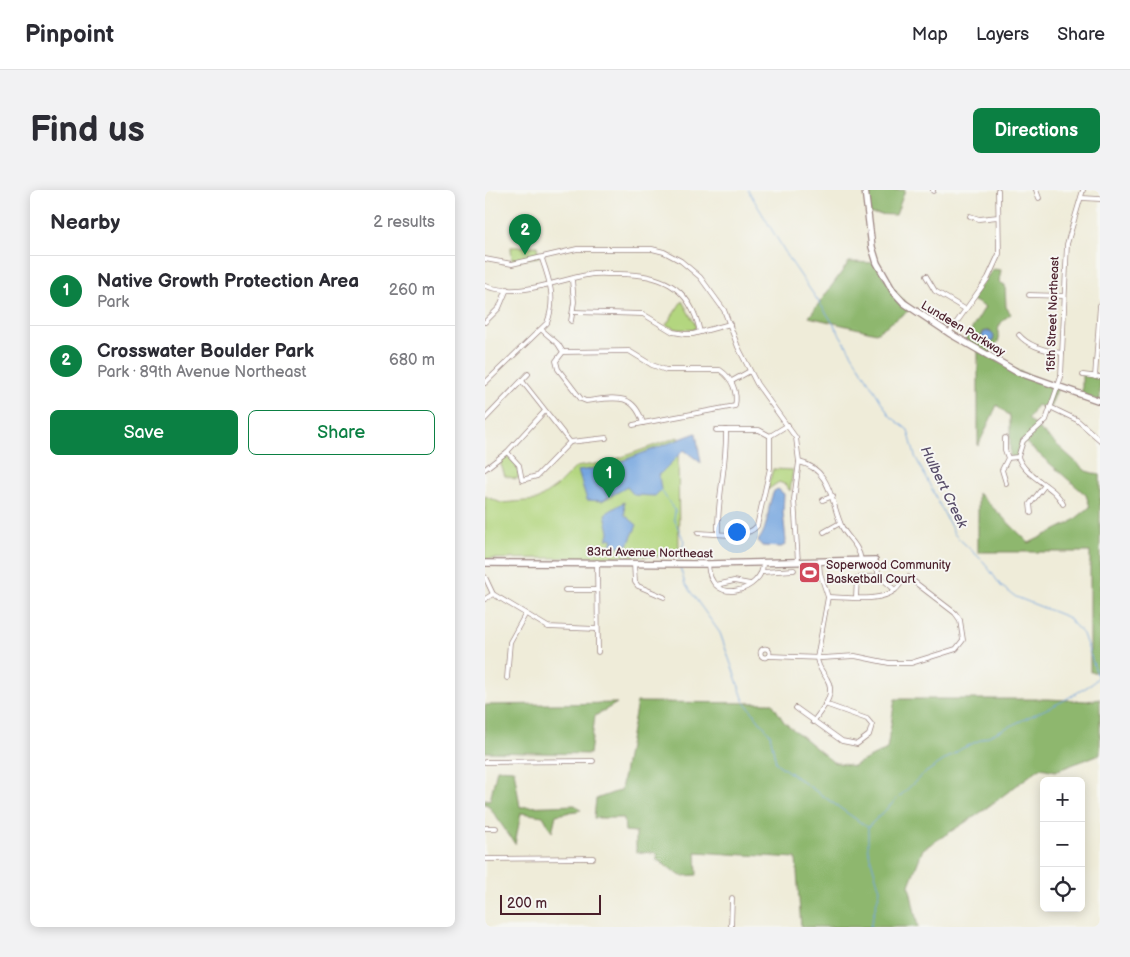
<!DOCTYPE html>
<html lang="en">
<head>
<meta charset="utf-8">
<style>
	:root { --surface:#fff; --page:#f2f2f3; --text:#2b2b33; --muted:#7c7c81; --line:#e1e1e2; --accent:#0b8043 }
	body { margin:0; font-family:"Balsamiq Sans",sans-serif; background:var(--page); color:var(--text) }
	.controls { position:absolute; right:15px; bottom:15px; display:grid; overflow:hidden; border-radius:8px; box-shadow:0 2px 12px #0003 }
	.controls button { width:45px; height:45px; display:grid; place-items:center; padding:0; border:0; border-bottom:1px solid var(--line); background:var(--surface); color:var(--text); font:25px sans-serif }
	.scale { position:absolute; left:15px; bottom:12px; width:101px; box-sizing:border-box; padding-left:5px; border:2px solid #4a1f2b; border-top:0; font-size:14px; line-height:18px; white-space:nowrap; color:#4a1f2b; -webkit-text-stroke:4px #f6f6f2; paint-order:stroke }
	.you { position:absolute; left:251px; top:341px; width:18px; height:18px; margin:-12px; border:4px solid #fff; border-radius:50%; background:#1a73e8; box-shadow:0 0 0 8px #1a73e833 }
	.badge { display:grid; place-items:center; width:32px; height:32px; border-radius:50%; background:var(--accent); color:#fff; font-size:16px; font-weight:700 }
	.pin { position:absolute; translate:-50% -41px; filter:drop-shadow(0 1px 2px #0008) }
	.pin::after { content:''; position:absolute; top:26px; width:18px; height:15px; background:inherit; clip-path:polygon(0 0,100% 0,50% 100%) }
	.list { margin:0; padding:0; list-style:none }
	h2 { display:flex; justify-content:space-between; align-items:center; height:65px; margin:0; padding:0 20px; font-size:21px }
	h2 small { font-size:16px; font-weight:400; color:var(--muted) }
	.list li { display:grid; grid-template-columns:32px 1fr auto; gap:15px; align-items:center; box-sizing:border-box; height:70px; padding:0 20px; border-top:1px solid var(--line) }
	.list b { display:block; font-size:19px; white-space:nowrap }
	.list p { margin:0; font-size:16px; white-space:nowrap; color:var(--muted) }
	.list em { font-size:16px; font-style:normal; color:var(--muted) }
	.actions { display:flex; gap:10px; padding:15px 20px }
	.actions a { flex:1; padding:11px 0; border:1px solid var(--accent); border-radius:8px; text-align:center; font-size:18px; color:var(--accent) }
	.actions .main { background:var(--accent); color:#fff }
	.icon { flex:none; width:28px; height:28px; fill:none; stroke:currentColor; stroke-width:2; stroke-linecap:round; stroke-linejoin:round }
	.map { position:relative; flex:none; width:615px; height:737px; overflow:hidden; border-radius:8px }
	header { display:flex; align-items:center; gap:30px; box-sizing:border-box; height:70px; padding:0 25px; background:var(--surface); border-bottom:1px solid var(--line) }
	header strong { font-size:24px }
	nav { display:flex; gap:28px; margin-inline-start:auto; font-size:18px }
	.intro { display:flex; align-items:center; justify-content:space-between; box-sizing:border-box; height:120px; padding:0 30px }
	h1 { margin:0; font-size:35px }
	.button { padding:12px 22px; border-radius:8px; background:var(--accent); color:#fff; font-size:18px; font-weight:700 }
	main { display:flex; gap:30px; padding:0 30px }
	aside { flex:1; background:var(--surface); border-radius:8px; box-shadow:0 2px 12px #0003 }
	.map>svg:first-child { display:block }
</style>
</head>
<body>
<header>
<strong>Pinpoint</strong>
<nav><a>Map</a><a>Layers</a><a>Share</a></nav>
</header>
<div class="intro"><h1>Find us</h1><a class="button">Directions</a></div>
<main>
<aside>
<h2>Nearby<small>2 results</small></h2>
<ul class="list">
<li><span class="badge">1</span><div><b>Native Growth Protection Area</b><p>Park</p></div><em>260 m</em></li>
<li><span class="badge">2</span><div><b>Crosswater Boulder Park</b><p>Park · 89th Avenue Northeast</p></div><em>680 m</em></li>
</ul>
<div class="actions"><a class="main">Save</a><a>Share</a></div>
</aside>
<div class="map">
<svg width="615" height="737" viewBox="0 0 615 737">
	<rect width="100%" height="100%" fill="#f6f6f2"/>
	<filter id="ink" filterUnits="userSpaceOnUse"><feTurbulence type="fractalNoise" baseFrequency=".02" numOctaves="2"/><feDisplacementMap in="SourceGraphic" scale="10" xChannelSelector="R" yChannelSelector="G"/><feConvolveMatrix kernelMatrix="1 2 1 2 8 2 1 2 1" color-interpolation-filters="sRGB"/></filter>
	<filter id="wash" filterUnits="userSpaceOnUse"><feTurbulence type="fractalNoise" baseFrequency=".0096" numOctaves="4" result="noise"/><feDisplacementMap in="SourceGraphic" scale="20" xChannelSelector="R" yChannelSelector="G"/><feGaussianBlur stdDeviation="1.12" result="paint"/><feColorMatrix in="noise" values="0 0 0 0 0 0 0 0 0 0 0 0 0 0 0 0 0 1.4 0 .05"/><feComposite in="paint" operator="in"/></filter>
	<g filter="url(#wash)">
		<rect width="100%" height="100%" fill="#efecd9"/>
		<g fill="#b3d67f" stroke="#7e7a55">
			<polygon points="52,56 54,67 27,71 26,57"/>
			<polygon points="197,111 211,136 209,140 192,139 181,135"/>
			<polygon points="193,247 194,366 0,369 0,306 16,313 52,310 72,296 91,277 123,272"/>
			<polygon points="20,267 24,267 32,276 34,287 31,289 20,286 15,272"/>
			<polygon points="288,279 308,280 305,301 301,295 294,292 282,300"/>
		</g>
		<g fill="#8eb76e" stroke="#6c6b4c" fill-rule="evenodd">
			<polygon points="385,0 420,0 411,25 384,24"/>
			<polygon points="364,72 392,73 399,88 426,119 391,143 324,127"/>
			<path d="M 508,79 L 516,80 L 514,92 L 520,95 L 521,117 L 526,124 C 515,132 511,137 514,150 L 503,166 L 521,176 L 573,197 L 564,220 L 552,215 L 543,229 L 601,281 L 615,285 L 615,482 L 605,482 L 605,362 L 493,362 L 493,303 L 544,353 L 585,333 L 605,317 L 601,305 L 539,251 L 533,267 L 525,268 L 525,226 L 512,215 L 493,256 L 493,160 L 479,152 L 500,117 L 486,109 ZM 505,140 L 509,148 L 502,152 L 496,149 L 498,142 Z"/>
			<polygon points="597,184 615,187 615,211 597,205"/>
			<polygon points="410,509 563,509 602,511 615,509 615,564 571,581 555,578 492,625 438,659 424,695 433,737 316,737 311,668 211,662 212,685 196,686 172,670 172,663 151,662 151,642 140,641 139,628 109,628 111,609 136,600 152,512 287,513 299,532 348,572 368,576 402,559"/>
			<polygon points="132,513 110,526 105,564 0,562 0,515"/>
			<polygon points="12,579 29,580 35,617 90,615 96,620 71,625 67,642 58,626 36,623 30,654 3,615 0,614 0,609 5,610"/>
		</g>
		<g fill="#75a5df" stroke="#606285">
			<circle cx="503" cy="147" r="6"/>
			<polygon points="211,243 216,273 199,260 174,285 176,300 170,306 149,305 142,297 117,311 102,310 93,281 123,276"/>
			<path d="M 293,299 L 299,304 L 298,322 L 301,351 L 300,355 L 296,357 L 277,356 L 273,351 C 285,336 281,318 289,301 Z"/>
			<polygon points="139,312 140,325 152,335 143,355 124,357 128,350 125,348 122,350 124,342 120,324"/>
		</g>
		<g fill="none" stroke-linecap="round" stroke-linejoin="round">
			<g stroke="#75a5df" stroke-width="1">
				<polyline points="263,0 305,70 344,127 405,226 423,240 430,266 470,345 499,372 516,396 531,407 582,427 598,444 613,487 607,494 576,512 476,559 437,585 383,637 383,660 395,700 385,737"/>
				<polyline points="176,300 190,321 189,329 199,351 195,370"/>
				<polyline points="195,377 200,394 235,443 259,511 285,544 291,573 382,637"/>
			</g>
		</g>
	</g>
	<g filter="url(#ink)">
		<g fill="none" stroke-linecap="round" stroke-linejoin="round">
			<defs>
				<g id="street">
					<polyline points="551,0 554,8"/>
					<polyline points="448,1 448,0"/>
					<polyline points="597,8 615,9"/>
					<polyline points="485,26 494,29 513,27"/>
					<polyline points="0,69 27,74 92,59 167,59 179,62 196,71 215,87 239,120 253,157 272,194 311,248 314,272 309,309 313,372"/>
					<polyline points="441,86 450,101 480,119"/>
					<path d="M 0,96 C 35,108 68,91 102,85 C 110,83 120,84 129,84 C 173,83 205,94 215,142"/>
					<polyline points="544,105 579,106"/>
					<polyline points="89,122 158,124 188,142 200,144 208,144 245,134"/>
					<polyline points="86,131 89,112 87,90"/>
					<polyline points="0,132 14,118 22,99"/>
					<path d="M 57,140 L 73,154 L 78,162 L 71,171 L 73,179 L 96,209 L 101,211 C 128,208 148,201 158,233 L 250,216 C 253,202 247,188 235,180 L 181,180 L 167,175 L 144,161 L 78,162"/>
					<polyline points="464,143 503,88 514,64 513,0"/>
					<path d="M 534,145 C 544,157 562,161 577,163"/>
					<polyline points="598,185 615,187"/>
					<polyline points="610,187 615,115"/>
					<polyline points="37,191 85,252"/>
					<polyline points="247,191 265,181"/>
					<path d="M 0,193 L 62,133 C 71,110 65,91 57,69"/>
					<polyline points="565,217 592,230 615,250"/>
					<polyline points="0,229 43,184"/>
					<polyline points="148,235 158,233"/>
					<polyline points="231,240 274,240 285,246 303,235"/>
					<polyline points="520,248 520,260 523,268 517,280 521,293"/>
					<polyline points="22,262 34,275 37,290 52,286 85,252 121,248"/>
					<polyline points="533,267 538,251 561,230 576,187 582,54 598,0"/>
					<path d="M 523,268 L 533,267 C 541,289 569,294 578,314"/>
					<path d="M 314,272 C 347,279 346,314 357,337 C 363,349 374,355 376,370"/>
					<polyline points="0,279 22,262 59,222"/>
					<polyline points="338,310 348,306"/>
					<polyline points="546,323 545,314 560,295"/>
					<polyline points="339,342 355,333"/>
					<path d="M 213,343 C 229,343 261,350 272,336 L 285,278 L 285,246"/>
					<path d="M 233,343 C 232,308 242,275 241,240"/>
					<polyline points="390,370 394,386 410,400"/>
					<polyline points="112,372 113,462"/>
					<polyline points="149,374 150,392 153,396 179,407"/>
					<path d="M 223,374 C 225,419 279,400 278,373"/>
					<polyline points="278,382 309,380"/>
					<polyline points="0,387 8,404 63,437 112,439"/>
					<polyline points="231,395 249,391 265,394"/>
					<polyline points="80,400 112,400"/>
					<polyline points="371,407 372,388 394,386"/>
					<polyline points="0,409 8,404"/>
					<circle cx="280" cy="463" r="4.5"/>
					<path d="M 284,466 L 337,468 L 370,466 L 404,473 L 426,473 L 471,459 L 478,450 L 475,430 L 470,423 L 423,387 L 420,388 C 417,391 414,397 410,400 C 394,413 362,407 343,407"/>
					<polyline points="22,488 25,452 40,425"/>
					<polyline points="311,518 357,551 372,554 384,545 387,535 382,529 340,514"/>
					<path d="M 328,532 C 336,520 352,505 342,489 C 338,482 333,478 332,468 L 343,407 L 335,383 L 334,372"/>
					<polyline points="0,572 108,571"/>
					<polyline points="0,638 11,638"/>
					<polyline points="0,669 108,668"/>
					<polyline points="246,737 247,708"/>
				</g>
				<g id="secondary">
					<polyline points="380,0 387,57 392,73 408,101 419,113 464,143 532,182 615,211"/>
					<polyline points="0,373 223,374 390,370"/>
				</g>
			</defs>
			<use href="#street" stroke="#9c8682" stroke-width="5.5"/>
			<use href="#secondary" stroke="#9c8682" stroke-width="8"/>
			<use href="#street" stroke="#fff" stroke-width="4"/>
			<use href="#secondary" stroke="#fff" stroke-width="5.5"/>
		</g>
	</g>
	<defs>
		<symbol id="stadium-square" viewBox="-11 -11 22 22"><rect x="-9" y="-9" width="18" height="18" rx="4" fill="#d1495b" stroke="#f6f6f2"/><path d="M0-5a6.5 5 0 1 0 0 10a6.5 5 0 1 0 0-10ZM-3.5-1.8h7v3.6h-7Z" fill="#fff"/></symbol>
	</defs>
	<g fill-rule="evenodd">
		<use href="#stadium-square" x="312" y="370" width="25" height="25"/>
	</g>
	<g text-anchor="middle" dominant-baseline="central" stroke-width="4" stroke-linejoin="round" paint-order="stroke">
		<g font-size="12" fill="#4a1f2b" stroke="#f6f6f2">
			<text transform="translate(568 124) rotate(-88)">15th Street Northeast</text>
			<text transform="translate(478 139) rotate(31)">Lundeen Parkway</text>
			<text transform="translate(165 363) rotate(1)">83rd Avenue Northeast</text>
		</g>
		<g font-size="12" fill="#4a1f2b" stroke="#f6f6f2" text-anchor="start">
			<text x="341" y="375">Soperwood Community<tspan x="341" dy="14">Basketball Court</tspan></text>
		</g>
		<g font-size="14" font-style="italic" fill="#594e6a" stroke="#f6f6f2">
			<text transform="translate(459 297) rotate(64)">Hulbert Creek</text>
		</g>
	</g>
</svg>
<div class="controls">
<button>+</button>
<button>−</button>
<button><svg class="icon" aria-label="locate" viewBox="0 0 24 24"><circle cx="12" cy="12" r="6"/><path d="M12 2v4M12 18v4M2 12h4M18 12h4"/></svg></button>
</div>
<div class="scale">200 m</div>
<div class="you"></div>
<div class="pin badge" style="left:124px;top:308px">1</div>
<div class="pin badge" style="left:40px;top:65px">2</div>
</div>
</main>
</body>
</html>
